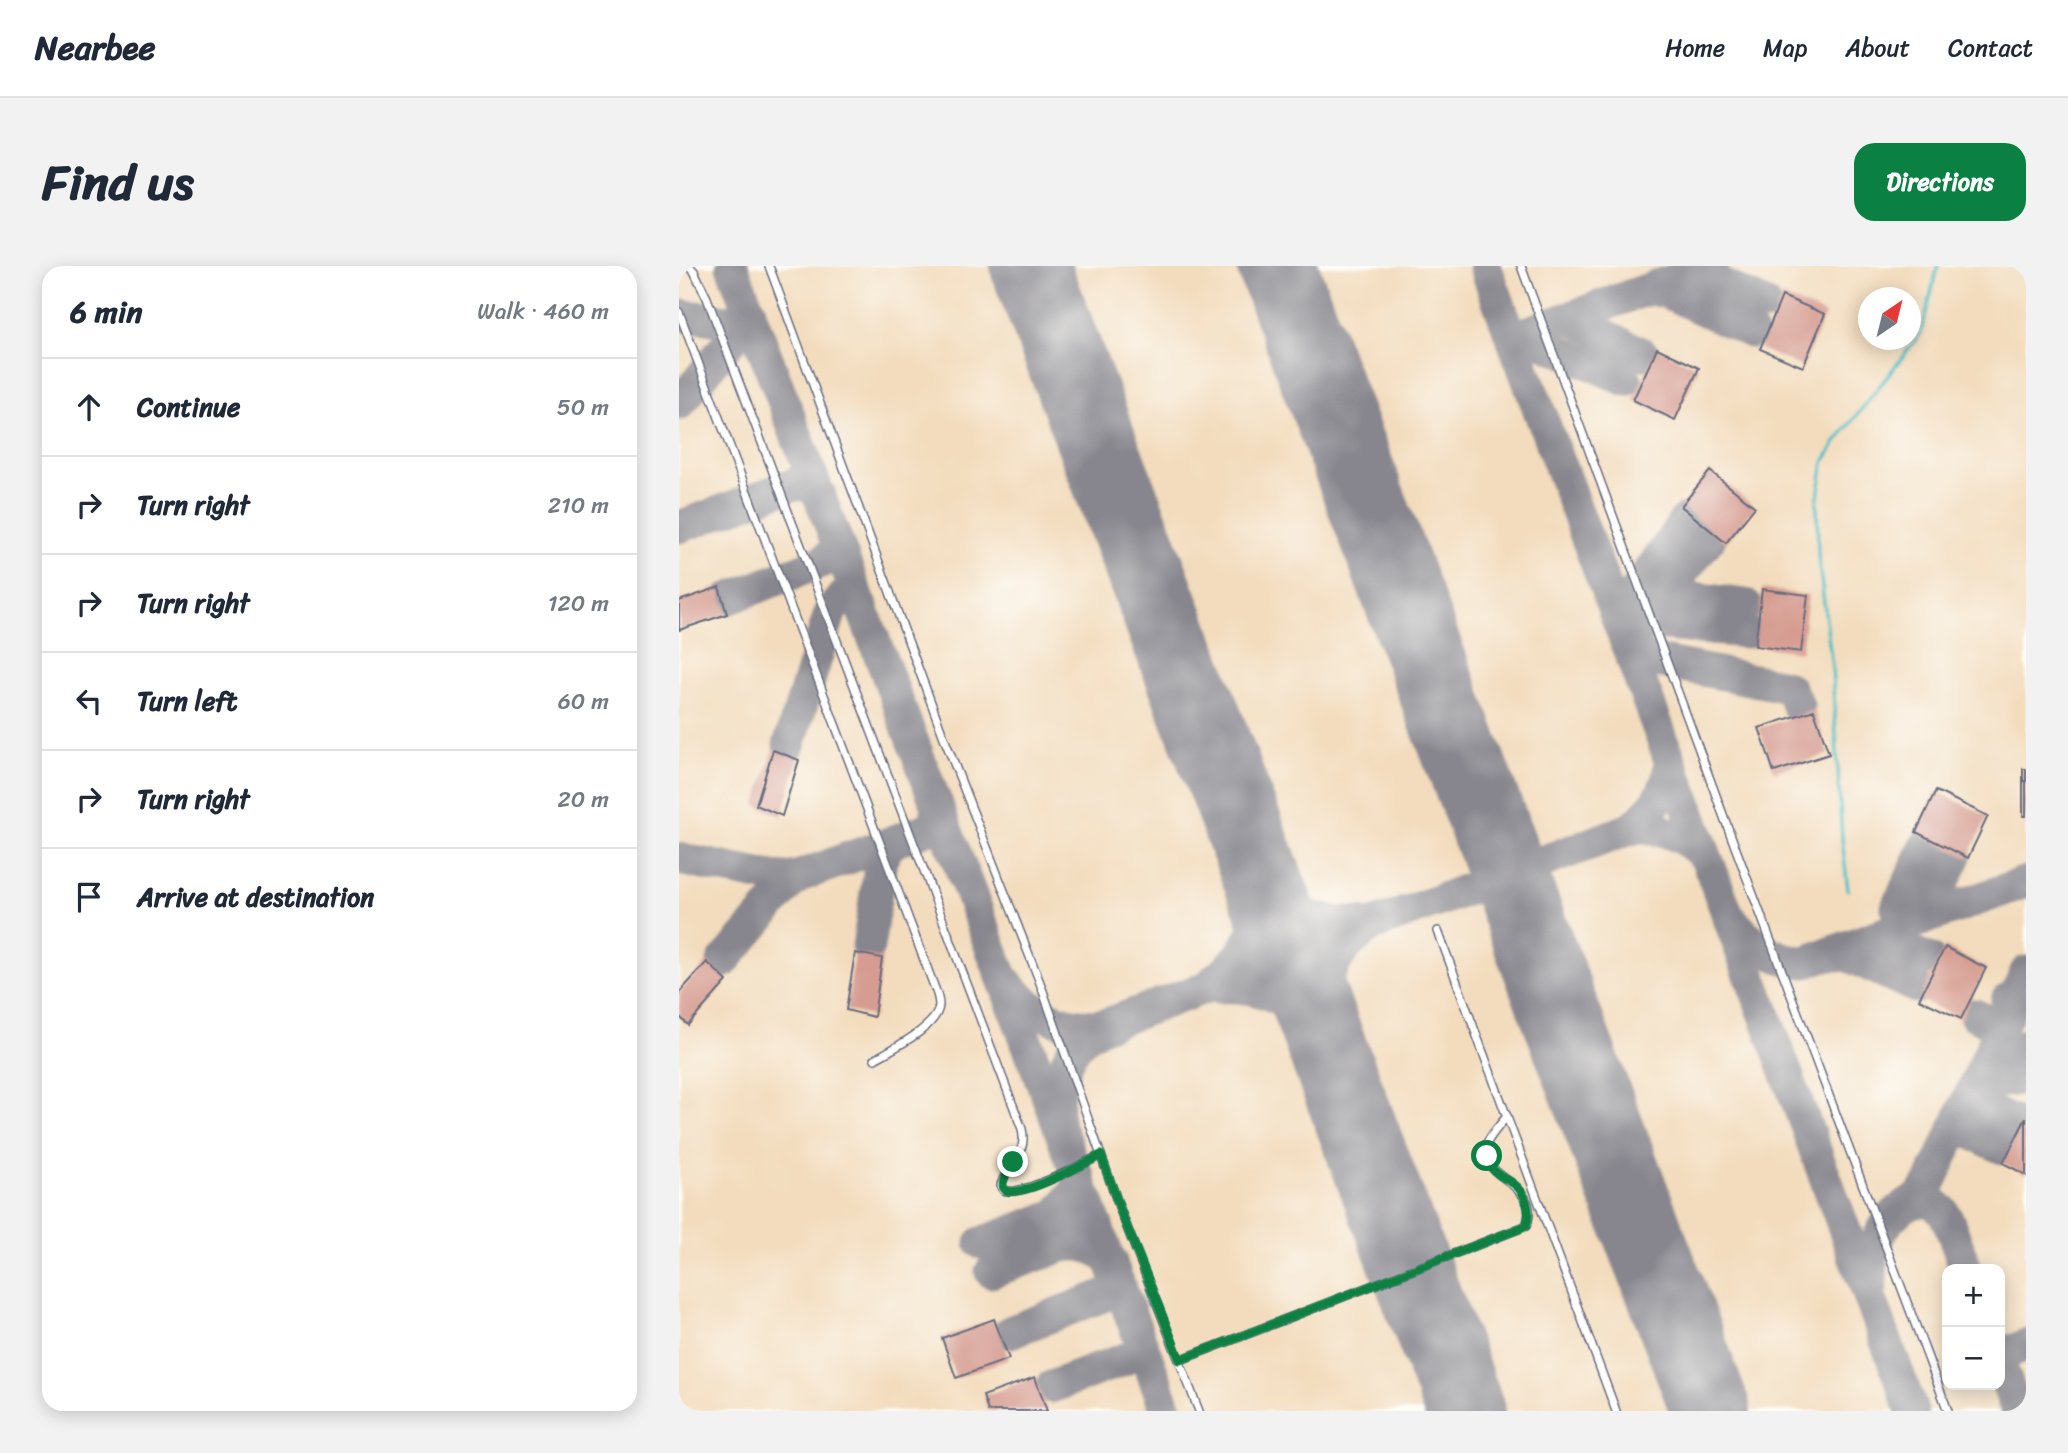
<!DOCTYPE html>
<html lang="en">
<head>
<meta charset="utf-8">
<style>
	:root { --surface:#fff; --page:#f2f2f3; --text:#1f2937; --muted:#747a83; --line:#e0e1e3; --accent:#0b8043 }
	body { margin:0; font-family:Sriracha,sans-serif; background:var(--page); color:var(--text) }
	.controls { position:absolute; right:21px; bottom:21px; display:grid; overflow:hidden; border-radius:14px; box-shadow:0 4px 18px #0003 }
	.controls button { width:63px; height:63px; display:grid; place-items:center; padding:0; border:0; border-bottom:2px solid var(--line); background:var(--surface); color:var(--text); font:35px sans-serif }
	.compass { position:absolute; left:1179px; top:21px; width:63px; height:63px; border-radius:50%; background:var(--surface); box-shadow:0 4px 18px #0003; rotate:35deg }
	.stop { position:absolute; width:21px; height:21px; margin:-16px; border:5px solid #0b8043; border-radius:50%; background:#fff }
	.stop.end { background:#0b8043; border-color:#fff; box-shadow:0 2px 7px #0008 }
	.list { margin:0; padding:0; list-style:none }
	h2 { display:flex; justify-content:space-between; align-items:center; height:91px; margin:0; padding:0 28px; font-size:30px }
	h2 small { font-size:23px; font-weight:400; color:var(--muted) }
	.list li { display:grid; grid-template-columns:46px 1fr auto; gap:21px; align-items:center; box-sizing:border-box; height:98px; padding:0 28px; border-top:2px solid var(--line) }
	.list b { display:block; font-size:26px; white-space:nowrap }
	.list em { font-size:23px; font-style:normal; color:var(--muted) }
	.icon { flex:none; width:38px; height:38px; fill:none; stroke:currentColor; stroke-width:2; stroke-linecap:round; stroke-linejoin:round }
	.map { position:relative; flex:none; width:1347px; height:1145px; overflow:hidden; border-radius:21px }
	header { display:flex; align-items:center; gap:42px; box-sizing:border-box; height:98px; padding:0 35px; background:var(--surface); border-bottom:2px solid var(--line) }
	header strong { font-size:33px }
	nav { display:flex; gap:38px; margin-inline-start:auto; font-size:24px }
	.intro { display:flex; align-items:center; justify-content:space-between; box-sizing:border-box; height:168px; padding:0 42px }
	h1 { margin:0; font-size:49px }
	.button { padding:18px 32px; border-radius:21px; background:var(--accent); color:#fff; font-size:24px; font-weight:700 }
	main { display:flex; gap:42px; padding:0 42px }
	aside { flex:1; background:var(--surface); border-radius:21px; box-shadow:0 4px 18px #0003 }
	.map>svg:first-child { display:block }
</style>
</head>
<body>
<header>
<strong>Nearbee</strong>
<nav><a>Home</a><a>Map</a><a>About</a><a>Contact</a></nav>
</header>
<div class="intro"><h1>Find us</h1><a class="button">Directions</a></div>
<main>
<aside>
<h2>6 min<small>Walk · 460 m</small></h2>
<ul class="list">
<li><svg class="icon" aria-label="ahead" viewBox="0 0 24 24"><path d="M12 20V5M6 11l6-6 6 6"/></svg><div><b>Continue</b></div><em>50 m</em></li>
<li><svg class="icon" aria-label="right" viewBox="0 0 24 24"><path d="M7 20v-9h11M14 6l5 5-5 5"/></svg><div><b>Turn right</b></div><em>210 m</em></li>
<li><svg class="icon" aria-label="right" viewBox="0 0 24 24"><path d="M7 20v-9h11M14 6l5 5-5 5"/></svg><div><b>Turn right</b></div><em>120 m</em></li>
<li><svg class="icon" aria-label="left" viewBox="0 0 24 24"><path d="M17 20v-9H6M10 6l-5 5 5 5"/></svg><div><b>Turn left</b></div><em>60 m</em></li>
<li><svg class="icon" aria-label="right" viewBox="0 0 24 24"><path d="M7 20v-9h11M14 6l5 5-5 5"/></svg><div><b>Turn right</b></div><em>20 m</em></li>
<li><svg class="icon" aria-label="arrive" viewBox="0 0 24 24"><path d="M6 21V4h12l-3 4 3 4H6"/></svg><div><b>Arrive at destination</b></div></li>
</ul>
</aside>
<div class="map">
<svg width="1347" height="1145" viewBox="0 0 1347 1145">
	<rect width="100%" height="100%" fill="#fdfcf7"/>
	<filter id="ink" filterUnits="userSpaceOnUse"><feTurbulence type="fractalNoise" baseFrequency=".0143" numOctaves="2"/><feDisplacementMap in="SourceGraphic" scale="14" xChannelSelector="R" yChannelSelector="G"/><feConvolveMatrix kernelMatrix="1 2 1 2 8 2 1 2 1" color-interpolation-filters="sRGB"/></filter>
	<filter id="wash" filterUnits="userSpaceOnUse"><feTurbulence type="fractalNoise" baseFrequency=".00686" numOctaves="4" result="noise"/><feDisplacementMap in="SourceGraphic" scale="28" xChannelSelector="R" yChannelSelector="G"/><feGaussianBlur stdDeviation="1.57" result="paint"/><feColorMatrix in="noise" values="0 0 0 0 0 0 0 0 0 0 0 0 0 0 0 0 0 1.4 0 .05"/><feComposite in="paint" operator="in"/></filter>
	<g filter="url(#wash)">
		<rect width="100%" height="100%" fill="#f3dcbd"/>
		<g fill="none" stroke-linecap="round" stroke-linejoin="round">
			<polyline stroke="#4ebdc4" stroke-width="3.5" points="1169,624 1163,573 1153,401 1139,289 1138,237 1145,196 1157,176 1242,67 1259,0"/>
			<g stroke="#87868e" stroke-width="33">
				<polyline points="53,0 488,1145"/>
				<polyline points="806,0 990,491"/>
				<polyline points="1012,8 1024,10 1086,39"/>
				<polyline points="972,23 987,26 1072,66"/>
				<path d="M 0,49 C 21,52 59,53 76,65"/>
				<polyline points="892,52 964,88"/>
				<polyline points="851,66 861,75 947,114"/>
				<polyline points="833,72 1034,0"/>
				<polyline points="0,138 69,53 71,45"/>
				<polyline points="0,261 118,217 134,222 141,229"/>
				<polyline points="1031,272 963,357 949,382 963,390 973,394 1105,420 1111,424 1119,440"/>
				<path d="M 930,331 C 938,335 943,336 952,332 L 1007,253"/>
				<polyline points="49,333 145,295 156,284 158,275"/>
				<polyline points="978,338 994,329 1067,339"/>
				<polyline points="963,357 1068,366"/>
				<polyline points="110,479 152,344 164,331 176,332 183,340"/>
				<path d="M 1027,592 C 1008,571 979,558 951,563 C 973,546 994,520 990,491 L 1233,1145"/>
				<polyline points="0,593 95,612 108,613 121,610 253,561 258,551 258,538"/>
				<path d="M 580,603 C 586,613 592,626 601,634 C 623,654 657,657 685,658"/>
				<polyline points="1227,622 1228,641 1232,649 1246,653 1276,592"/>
				<polyline points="1218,642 1248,578"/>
				<path d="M 1053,654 C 1072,676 1095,695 1126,696 L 1347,616"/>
				<polyline points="1195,671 1250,693"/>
				<polyline points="189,681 202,594 208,582 217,575"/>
				<polyline points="1146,689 1168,689 1237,721"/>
				<polyline points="44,696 111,618 121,610"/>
				<path d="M 536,713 C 560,697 578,669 582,641 C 584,628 582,615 580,603"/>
				<path d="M 327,716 C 354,747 384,764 426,759"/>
				<path d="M 539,721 C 590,718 615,738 645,775"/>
				<path d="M 1296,749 C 1312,756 1315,761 1328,748 L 1328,734"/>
				<path d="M 645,775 C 642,730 646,691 687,664"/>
				<polyline points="1307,795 1315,788 1347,779"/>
				<polyline points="1296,838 1285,842 1285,860 1290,866 1323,882"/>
				<path d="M 378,849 C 377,822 384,789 406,771 C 412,766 419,763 426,759 L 951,563"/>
				<polyline points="1338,858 1298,839 1294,835 1293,826 1308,817 1341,813"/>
				<path d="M 400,911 L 397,925 L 377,949 C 394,948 404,950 418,959"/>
				<polyline points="1237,934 1245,926 1252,915 1347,706"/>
				<path d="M 410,936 C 408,959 402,965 384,980 C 404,977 418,981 432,995"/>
				<polyline points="302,977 377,949"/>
				<polyline points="312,1006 384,980"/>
				<path d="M 1191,1026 C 1193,1015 1191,1003 1193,992 C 1200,963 1219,931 1252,935 L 1264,945 L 1270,957 L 1287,1003"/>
				<polyline points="331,1066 424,1030"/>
				<polyline points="1321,1083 1330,1086 1347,1079"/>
				<polyline points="1321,1098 1338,1145"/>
				<polyline points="372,1121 446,1093"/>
			</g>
			<g stroke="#87868e" stroke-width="80">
				<polyline points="351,0 786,1145"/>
				<polyline points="598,0 1032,1145"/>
			</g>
		</g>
		<g id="blocks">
			<g fill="#d69c91">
				<polygon points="1103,30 1146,48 1124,101 1081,83"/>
				<polygon points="978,82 1020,102 996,154 954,134"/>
				<polygon points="1031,205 1076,241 1047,277 1002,240"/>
				<polygon points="40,321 48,348 0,364 0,335"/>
				<polygon points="1083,323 1129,329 1122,386 1076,380"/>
				<polygon points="1135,444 1150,488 1095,506 1080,462"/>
				<polygon points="94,484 120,494 103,550 77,539"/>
				<rect x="1344" y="503" width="3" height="47"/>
				<polygon points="1257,525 1309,550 1289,592 1237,566"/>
				<polygon points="1266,681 1307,702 1282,753 1240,733"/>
				<polygon points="176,687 203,692 195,751 167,744"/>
				<polygon points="28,696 48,715 9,759 0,750 0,727"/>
				<polygon points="1347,852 1347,909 1324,897"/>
				<polygon points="315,1053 330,1093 277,1112 263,1072"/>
				<polygon points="356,1111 368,1145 309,1145 304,1130"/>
			</g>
		</g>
	</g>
	<g filter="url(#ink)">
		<use href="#blocks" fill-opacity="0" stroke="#676c7f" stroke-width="2"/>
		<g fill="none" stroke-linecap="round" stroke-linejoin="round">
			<defs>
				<g id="service">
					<path d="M 10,0 L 15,5 L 28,32 L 343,863 C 349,890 329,895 322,919 L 324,924 C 341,932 404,898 422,889"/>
					<polyline points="90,0 267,477 360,714 442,946 520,1145"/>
					<polyline points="842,0 1046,554 1269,1145"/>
					<path d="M 0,46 L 258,728 C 259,732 260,735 260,739 C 260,760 213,783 196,793"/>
					<polyline points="759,665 937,1145"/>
					<path d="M 501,1094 L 847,960 C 866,917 793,911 808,877 C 812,868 822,858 828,850"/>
				</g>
			</defs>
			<use href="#service" stroke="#676c7f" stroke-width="10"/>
			<use href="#service" stroke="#fff" stroke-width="7"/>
		</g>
	</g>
	<g fill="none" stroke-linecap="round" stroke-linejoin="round" filter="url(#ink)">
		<path stroke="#0b8043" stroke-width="9" d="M 334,896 C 290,962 404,898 422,889 L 442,946 L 501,1094 L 847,960 C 853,946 847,927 835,918 C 827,912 818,910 812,901 C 811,900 808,891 808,890"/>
	</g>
</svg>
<div class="controls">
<button>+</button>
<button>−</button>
</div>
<svg class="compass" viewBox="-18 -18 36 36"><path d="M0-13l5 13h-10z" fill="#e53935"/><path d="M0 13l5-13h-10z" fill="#747a83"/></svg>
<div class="stop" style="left:808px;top:890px"></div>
<div class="stop end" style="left:334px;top:896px"></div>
</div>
</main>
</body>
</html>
